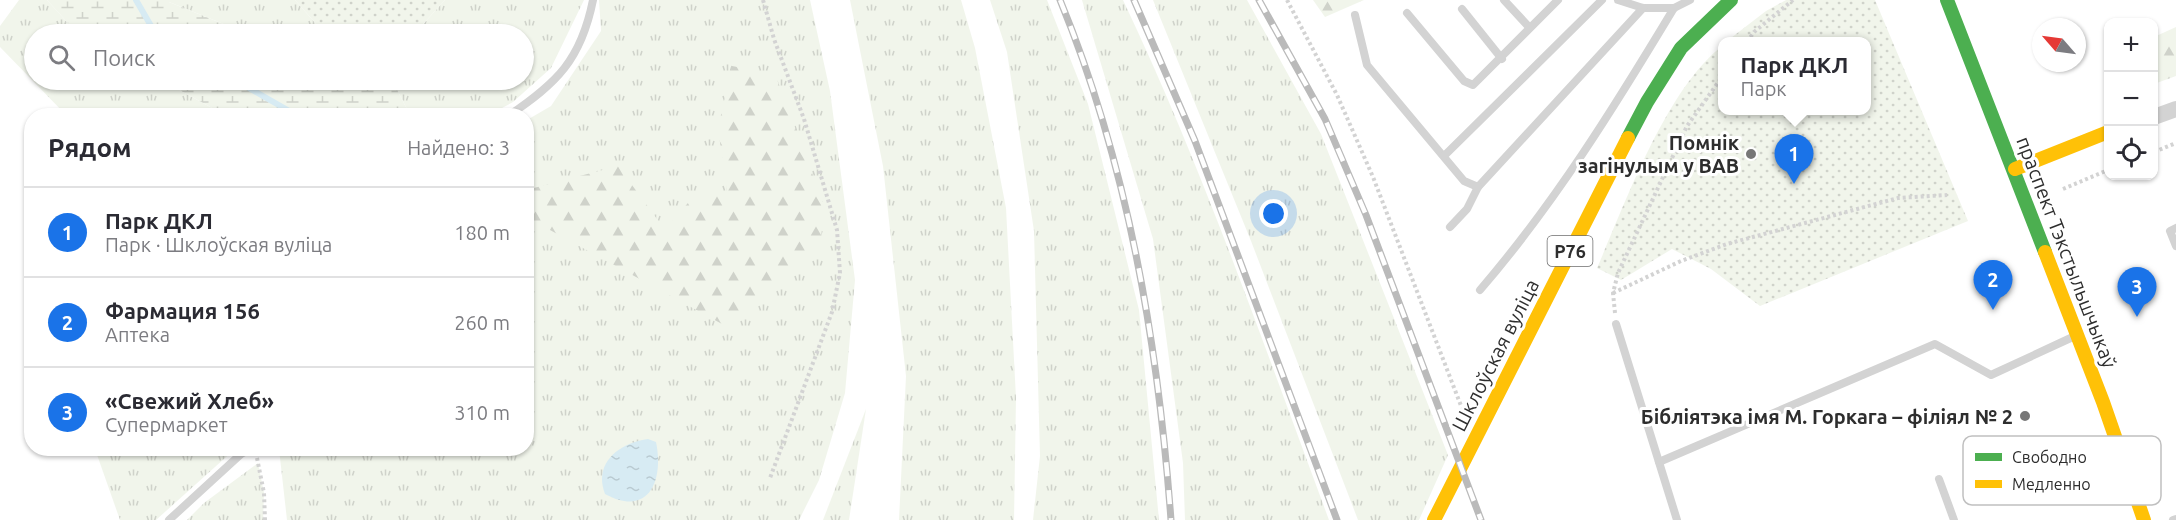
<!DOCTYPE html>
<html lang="ru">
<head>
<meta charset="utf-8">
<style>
	:root { --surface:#fff; --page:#f7f7f7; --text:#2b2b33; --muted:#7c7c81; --line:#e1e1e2; --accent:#1a73e8 }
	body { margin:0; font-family:Ubuntu,sans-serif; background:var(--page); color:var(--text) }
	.controls { position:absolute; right:18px; top:18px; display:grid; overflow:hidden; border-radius:12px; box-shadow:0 2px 4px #0004 }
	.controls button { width:54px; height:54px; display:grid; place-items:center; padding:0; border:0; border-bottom:2px solid var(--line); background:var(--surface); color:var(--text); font:30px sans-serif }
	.compass { position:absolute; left:2032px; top:18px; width:54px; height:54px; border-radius:50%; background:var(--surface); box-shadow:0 2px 4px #0004; rotate:298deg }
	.you { position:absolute; left:1274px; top:214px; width:21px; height:21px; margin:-15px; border:4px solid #fff; border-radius:50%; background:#1a73e8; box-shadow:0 0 0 9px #1a73e833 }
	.badge { display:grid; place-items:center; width:39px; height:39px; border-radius:50%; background:var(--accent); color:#fff; font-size:20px; font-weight:700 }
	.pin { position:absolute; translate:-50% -50px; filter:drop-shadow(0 2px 3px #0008) }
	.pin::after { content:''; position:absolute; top:32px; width:21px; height:18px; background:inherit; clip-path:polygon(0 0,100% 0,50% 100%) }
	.popup { position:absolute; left:1718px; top:37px; width:153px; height:78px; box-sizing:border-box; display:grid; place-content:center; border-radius:12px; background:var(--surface); filter:drop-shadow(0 2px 4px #0005); font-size:20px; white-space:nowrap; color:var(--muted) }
	.popup b { font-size:22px; color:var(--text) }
	.popup::after { content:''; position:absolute; left:50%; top:100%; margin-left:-12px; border:12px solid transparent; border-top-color:var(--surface) }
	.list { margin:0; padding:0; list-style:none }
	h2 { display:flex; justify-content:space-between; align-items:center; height:78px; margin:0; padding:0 24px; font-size:26px }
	h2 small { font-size:20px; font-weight:400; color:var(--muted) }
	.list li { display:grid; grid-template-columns:39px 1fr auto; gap:18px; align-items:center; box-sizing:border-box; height:90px; padding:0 24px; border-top:2px solid var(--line) }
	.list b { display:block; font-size:22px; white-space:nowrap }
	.list p { margin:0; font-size:20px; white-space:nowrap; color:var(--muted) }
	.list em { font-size:20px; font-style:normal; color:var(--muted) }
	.icon { flex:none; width:33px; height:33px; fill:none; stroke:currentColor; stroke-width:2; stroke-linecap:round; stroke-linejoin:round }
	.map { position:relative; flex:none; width:2176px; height:520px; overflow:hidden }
	.search { position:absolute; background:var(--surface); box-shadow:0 2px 4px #0004; left:24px; top:24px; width:510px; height:66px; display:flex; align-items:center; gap:15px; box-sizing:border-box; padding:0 21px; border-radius:33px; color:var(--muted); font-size:22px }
	.panel { position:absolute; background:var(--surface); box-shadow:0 2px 4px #0004; left:24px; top:108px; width:510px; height:348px; border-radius:24px }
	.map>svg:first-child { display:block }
</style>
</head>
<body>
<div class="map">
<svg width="2176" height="520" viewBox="0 0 2176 520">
	<defs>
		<pattern id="grass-tufts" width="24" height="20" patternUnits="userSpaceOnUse" patternTransform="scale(1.5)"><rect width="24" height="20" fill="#f1f5eb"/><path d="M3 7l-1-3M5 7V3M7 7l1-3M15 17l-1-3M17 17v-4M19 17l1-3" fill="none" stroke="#cfd2ca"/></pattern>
		<pattern id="forest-firs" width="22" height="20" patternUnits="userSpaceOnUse" patternTransform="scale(1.5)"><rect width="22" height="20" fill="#f1f5eb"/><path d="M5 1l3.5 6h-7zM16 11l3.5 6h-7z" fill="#cfd2ca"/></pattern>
		<pattern id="wetland-marsh" width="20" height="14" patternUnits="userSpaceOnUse" patternTransform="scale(1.5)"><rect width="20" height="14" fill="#f1f5eb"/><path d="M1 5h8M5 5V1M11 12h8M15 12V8" fill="none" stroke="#cfd2ca"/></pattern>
		<pattern id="park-dots" width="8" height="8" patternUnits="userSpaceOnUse" patternTransform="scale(1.5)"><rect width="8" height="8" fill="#f1f5eb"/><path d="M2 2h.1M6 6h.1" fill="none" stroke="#cfd2ca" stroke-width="1.8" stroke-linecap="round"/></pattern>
		<pattern id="water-ripples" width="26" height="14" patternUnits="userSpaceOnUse" patternTransform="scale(1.5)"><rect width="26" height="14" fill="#d7ebf3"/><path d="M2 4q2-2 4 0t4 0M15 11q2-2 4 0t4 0" fill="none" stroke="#b9cad1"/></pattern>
	</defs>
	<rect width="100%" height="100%" fill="#fff"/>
	<g fill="url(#grass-tufts)">
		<polygon points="19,0 47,0 78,34 34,34 34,80 161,80 225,115 66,115 0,47 0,26"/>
		<polygon points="169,0 295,0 325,34 301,34 296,31 226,25 169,2"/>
		<polygon points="445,0 584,0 551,68 513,102 489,115 410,115 392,80 524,80 524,34 414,34"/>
		<polygon points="599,0 810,0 830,91 855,280 845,393 819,480 799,520 287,520 279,449 526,448 527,120 551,106 601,31"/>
		<polygon points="850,0 961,0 975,48 1006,208 1016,398 1014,520 899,520 906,376 883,166"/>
		<polygon points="990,0 1047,0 1088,104 1139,310 1159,520 1033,520 1040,456 1034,231 1007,52"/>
		<path d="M 1082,0 L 1123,0 C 1203,168 1264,346 1329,520 L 1185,520 L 1183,463 L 1153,239 Z"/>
		<polygon points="1153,0 1247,0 1321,134 1448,455 1419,520 1358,520 1251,241"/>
		<polygon points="866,409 849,520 823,520"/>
		<polygon points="95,449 95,448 235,449 156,520 120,520"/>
		<polygon points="258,463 264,493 263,520 187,520 204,503"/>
	</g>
	<g fill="url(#forest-firs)">
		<polygon points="1313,0 1364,0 1325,17"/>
		<polygon points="2176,27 2176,76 2154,84 2154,37"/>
		<polygon points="732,66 775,74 824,205 820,250 722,324 528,218 526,190 618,166 665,230 693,197 727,192 718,128"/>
	</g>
	<g fill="url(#wetland-marsh)">
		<polygon points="47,0 169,0 169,2 226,25 296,31 301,34 78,34"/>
		<polygon points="161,80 392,80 410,115 225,115"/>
	</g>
	<g fill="url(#park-dots)">
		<polygon points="295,0 445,0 414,34 325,34"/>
		<path d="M 1786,0 L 1875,0 L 1968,221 L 1760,306 L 1711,269 L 1672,249 L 1621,280 L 1597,268 C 1626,202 1665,91 1722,46 L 1722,110 L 1866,110 L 1866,42 L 1727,41 L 1766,11 Z"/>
	</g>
	<path fill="url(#water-ripples)" d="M 648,439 L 656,442 C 664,480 649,518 605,494 C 593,463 619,443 648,439 Z"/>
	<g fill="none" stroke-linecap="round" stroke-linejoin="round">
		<g stroke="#d7ebf3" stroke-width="6">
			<polyline points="136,0 154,31 160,34"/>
			<polyline points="235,80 298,116"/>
		</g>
		<g stroke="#d3d3d3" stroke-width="4" stroke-dasharray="3 3" stroke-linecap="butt">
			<polyline points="763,0 774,39 804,119 837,230 840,273 832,312 770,478"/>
			<polyline points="1287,0 1337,95 1373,177 1463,411"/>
			<polyline points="1747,42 1754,32 1793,0"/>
			<polyline points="2154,152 2176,143"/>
			<polyline points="2063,189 2108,170"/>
			<polyline points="1613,293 1681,261 1727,244 1898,198 1947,195"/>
			<polyline points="1615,313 1613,293 1618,273 1687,126 1722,77"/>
			<polyline points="257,458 264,493 265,520"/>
		</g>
		<g stroke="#d3d3d3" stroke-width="8">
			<polyline points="1504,0 1529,27"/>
			<polyline points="1618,0 1643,8 1674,8"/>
			<polyline points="1462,9 1502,59"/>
			<polyline points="1407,13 1464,81 1473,85 1558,0"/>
			<polyline points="1355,15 1367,65 1464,181 1478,187 1643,8"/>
			<path d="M 508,116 C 557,83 581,60 593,0"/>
			<polyline points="1444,156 1602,0"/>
			<polyline points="1450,227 1467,209 1478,187"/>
			<polyline points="2176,228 2170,231 2176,246"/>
			<path d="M 1480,290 C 1555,203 1615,106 1674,8 L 1690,0"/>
			<polyline points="1616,324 1677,520"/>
			<polyline points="1659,462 1935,344 1991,375 2075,336"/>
			<polyline points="1939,479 1954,520"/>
			<polyline points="169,520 241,454 252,448"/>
			<polyline points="2173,520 2176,519"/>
		</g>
		<polyline stroke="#d3d3d3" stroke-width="16" points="2154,117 2176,109"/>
		<g stroke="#4caf50" stroke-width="14">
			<polyline points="1947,0 2045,252"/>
			<polyline points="1628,138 1647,102 1681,48 1731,0"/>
		</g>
		<g stroke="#ffc107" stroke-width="14">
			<polyline points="2015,169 2108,132"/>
			<polyline points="2045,252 2103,402 2144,520"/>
			<polyline points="1434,520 1628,138"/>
		</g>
		<defs>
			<g id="rail">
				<path d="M 1060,0 C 1128,165 1158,343 1171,520"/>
				<polyline points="1134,0 1195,141 1337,520"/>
				<polyline points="1259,0 1325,119 1366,215 1481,520"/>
			</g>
		</defs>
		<use href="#rail" stroke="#bababa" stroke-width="7"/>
		<use href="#rail" stroke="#fff" stroke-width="4.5" stroke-dasharray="14" stroke-linecap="butt"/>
	</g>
	<g fill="#777" stroke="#fff" stroke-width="2">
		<circle cx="1751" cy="154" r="6"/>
		<circle cx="2025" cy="416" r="6"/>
	</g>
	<g text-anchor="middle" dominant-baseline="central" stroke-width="6" stroke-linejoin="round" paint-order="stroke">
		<rect fill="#fff" stroke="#6d6d6d" stroke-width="1.5" x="1547.5" y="236" width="45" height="30" rx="4.5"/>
		<g font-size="18" font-weight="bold" fill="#2e2e2e">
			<text x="1570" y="251">Р76</text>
		</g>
		<g font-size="20" font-weight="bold" fill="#2e2e2e" stroke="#fff" text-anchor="end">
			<text x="1739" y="142">Помнік<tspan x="1739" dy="23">загінулым у ВАВ</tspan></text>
			<text x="2013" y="416">Бібліятэка імя М. Горкага – філіял № 2</text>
		</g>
		<g font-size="20" fill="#2e2e2e" stroke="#fff">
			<text transform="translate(2067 252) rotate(69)">праспект Тэкстыльшчыкаў</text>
			<text transform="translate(1495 355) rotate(-63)">Шклоўская вуліца</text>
		</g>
	</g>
	<rect x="1963" y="436" width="198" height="69" rx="9" fill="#fff" stroke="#c0c0c0" stroke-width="1.5"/>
	<rect x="1975" y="453" width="27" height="8" fill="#4caf50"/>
	<rect x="1975" y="480" width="27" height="8" fill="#ffc107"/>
	<g font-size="16" fill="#2e2e2e">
		<text x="2012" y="463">Свободно</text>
		<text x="2012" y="490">Медленно</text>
	</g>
</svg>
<div class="controls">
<button>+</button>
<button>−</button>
<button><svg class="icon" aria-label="locate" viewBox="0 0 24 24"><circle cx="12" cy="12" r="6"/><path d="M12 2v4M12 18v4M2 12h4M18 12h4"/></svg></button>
</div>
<svg class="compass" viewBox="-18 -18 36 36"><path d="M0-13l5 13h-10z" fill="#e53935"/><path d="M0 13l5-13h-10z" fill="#7c7c81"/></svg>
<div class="you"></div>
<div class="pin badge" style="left:1794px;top:184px">1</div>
<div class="popup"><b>Парк ДКЛ</b>Парк</div>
<div class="pin badge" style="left:1993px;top:310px">2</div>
<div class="pin badge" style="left:2137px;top:317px">3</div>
<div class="search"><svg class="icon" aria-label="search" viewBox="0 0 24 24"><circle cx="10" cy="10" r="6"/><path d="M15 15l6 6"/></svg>Поиск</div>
<section class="panel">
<h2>Рядом<small>Найдено: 3</small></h2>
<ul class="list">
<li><span class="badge">1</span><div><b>Парк ДКЛ</b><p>Парк · Шклоўская вуліца</p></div><em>180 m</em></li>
<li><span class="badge">2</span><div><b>Фармация 156</b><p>Аптека</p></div><em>260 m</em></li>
<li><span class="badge">3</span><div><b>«Свежий Хлеб»</b><p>Супермаркет</p></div><em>310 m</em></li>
</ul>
</section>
</div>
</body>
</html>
